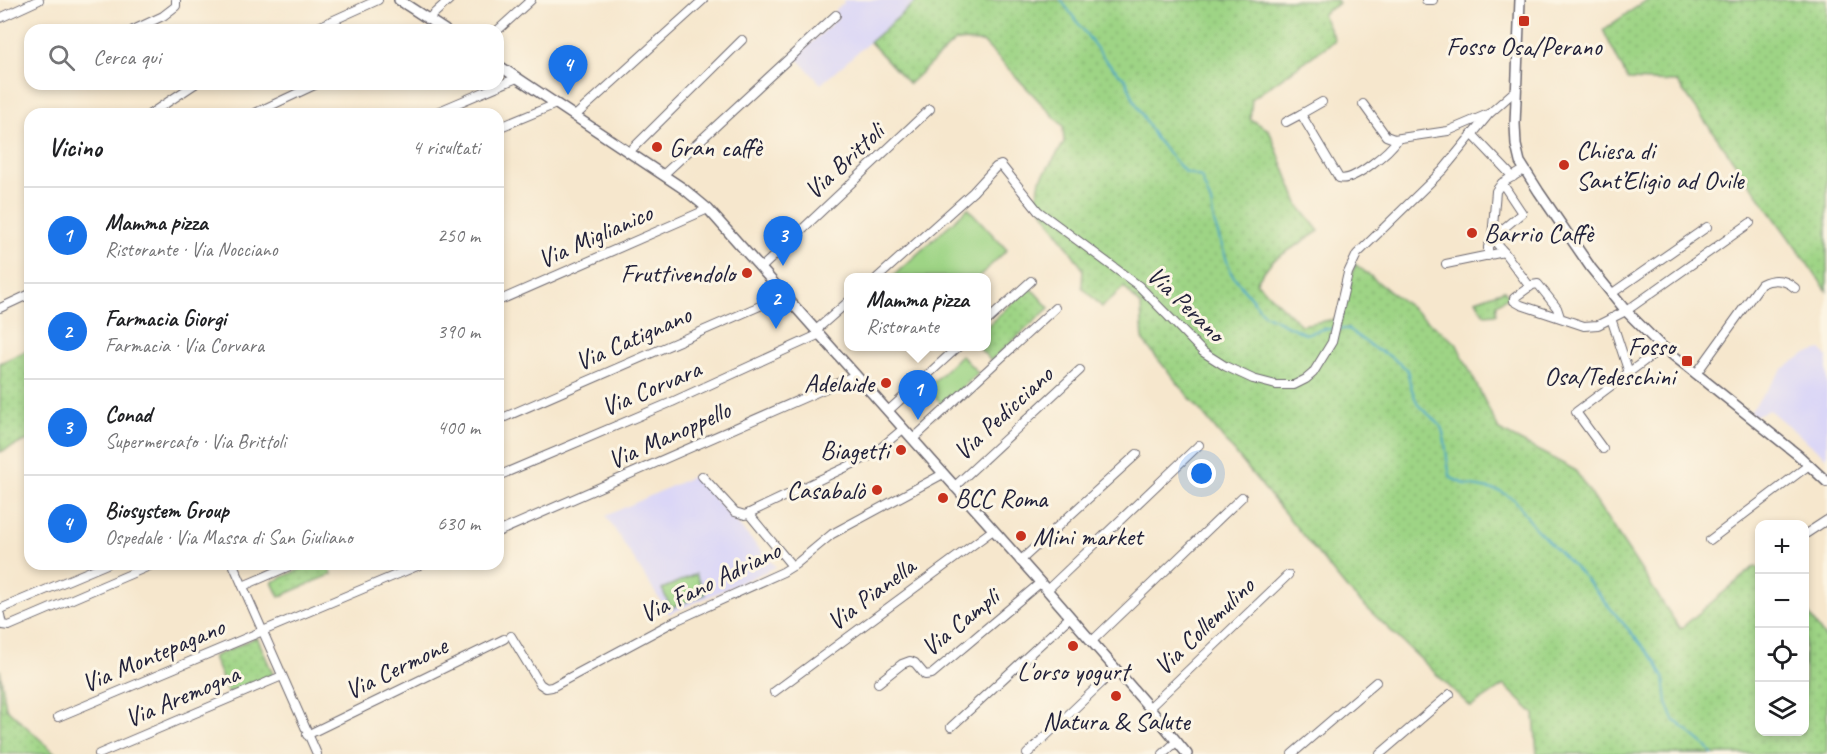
<!DOCTYPE html>
<html lang="it">
<head>
<meta charset="utf-8">
<style>
	:root { --surface:#fff; --page:#f6f6f6; --text:#202124; --muted:#757577; --line:#e0e0e0; --accent:#1a73e8 }
	body { margin:0; font-family:Caveat,sans-serif; background:var(--page); color:var(--text) }
	.controls { position:absolute; right:18px; bottom:18px; display:grid; overflow:hidden; border-radius:12px; box-shadow:0 3px 9px #0003 }
	.controls button { width:54px; height:54px; display:grid; place-items:center; padding:0; border:0; border-bottom:2px solid var(--line); background:var(--surface); color:var(--text); font:30px sans-serif }
	.you { position:absolute; left:1202px; top:474px; width:21px; height:21px; margin:-15px; border:4px solid #fff; border-radius:50%; background:#1a73e8; box-shadow:0 0 0 9px #1a73e833 }
	.badge { display:grid; place-items:center; width:39px; height:39px; border-radius:50%; background:var(--accent); color:#fff; font-size:20px; font-weight:700 }
	.pin { position:absolute; translate:-50% -50px; filter:drop-shadow(0 2px 3px #0008) }
	.pin::after { content:''; position:absolute; top:32px; width:21px; height:18px; background:inherit; clip-path:polygon(0 0,100% 0,50% 100%) }
	.popup { position:absolute; left:844px; top:273px; width:147px; height:78px; box-sizing:border-box; display:grid; place-content:center; border-radius:12px; background:var(--surface); filter:drop-shadow(0 2px 4px #0005); font-size:20px; white-space:nowrap; color:var(--muted) }
	.popup b { font-size:22px; color:var(--text) }
	.popup::after { content:''; position:absolute; left:50%; top:100%; margin-left:-12px; border:12px solid transparent; border-top-color:var(--surface) }
	.list { margin:0; padding:0; list-style:none }
	h2 { display:flex; justify-content:space-between; align-items:center; height:78px; margin:0; padding:0 24px; font-size:26px }
	h2 small { font-size:20px; font-weight:400; color:var(--muted) }
	.list li { display:grid; grid-template-columns:39px 1fr auto; gap:18px; align-items:center; box-sizing:border-box; height:96px; padding:0 24px; border-top:2px solid var(--line) }
	.list b { display:block; font-size:22px; white-space:nowrap }
	.list p { margin:0; font-size:20px; white-space:nowrap; color:var(--muted) }
	.list em { font-size:20px; font-style:normal; color:var(--muted) }
	.icon { flex:none; width:33px; height:33px; fill:none; stroke:currentColor; stroke-width:2; stroke-linecap:round; stroke-linejoin:round }
	.map { position:relative; flex:none; width:1827px; height:754px; overflow:hidden }
	.search { position:absolute; background:var(--surface); box-shadow:0 3px 9px #0003; left:24px; top:24px; width:480px; height:66px; display:flex; align-items:center; gap:15px; box-sizing:border-box; padding:0 21px; border-radius:18px; color:var(--muted); font-size:22px }
	.panel { position:absolute; background:var(--surface); box-shadow:0 3px 9px #0003; left:24px; top:108px; width:480px; height:462px; border-radius:18px }
	.map>svg:first-child { display:block }
</style>
</head>
<body>
<div class="map">
<svg width="1827" height="754" viewBox="0 0 1827 754">
	<defs>
		<pattern id="grass-dots" width="8" height="8" patternUnits="userSpaceOnUse" patternTransform="scale(1.5)"><rect width="8" height="8" fill="#9ed485"/><path d="M2 2h.1M6 6h.1" fill="none" stroke="#88b674" stroke-width="1.8" stroke-linecap="round"/></pattern>
	</defs>
	<rect width="100%" height="100%" fill="#fcf5e5"/>
	<filter id="ink" filterUnits="userSpaceOnUse"><feTurbulence type="fractalNoise" baseFrequency=".0167" numOctaves="2"/><feDisplacementMap in="SourceGraphic" scale="12" xChannelSelector="R" yChannelSelector="G"/><feConvolveMatrix kernelMatrix="1 2 1 2 8 2 1 2 1" color-interpolation-filters="sRGB"/></filter>
	<filter id="wash" filterUnits="userSpaceOnUse"><feTurbulence type="fractalNoise" baseFrequency=".008" numOctaves="4" result="noise"/><feDisplacementMap in="SourceGraphic" scale="24" xChannelSelector="R" yChannelSelector="G"/><feGaussianBlur stdDeviation="1.35" result="paint"/><feColorMatrix in="noise" values="0 0 0 0 0 0 0 0 0 0 0 0 0 0 0 0 0 1.4 0 .05"/><feComposite in="paint" operator="in"/></filter>
	<g filter="url(#wash)">
		<rect width="100%" height="100%" fill="#f6e7cd"/>
		<g fill="#dad6f7">
			<polygon points="843,0 918,0 821,84 796,57 838,18 834,12 844,3"/>
			<polygon points="1822,350 1827,357 1827,458 1769,410 1754,416 1750,412 1783,369 1805,354"/>
			<polygon points="694,476 776,567 669,614 606,516"/>
		</g>
		<g fill="url(#grass-dots)" stroke="#607b60" stroke-width="1.5">
			<polygon points="918,0 1337,0 1339,3 1322,14 1335,40 1252,99 1250,119 1269,130 1299,206 1319,231 1272,261 1256,282 1301,325 1341,318 1355,264 1456,343 1499,430 1575,470 1680,629 1755,566 1759,569 1760,732 1804,732 1805,609 1827,640 1827,754 1537,754 1534,714 1504,685 1471,707 1347,589 1143,341 1141,306 1124,287 1102,307 1082,287 1083,269 1036,201 1040,180 1064,143 1063,126 983,42 955,41 909,84 870,42"/>
			<polygon points="1647,0 1827,0 1827,291 1677,82 1628,80 1603,30"/>
			<polygon points="1030,287 1049,308 991,361 978,347 987,346 987,326"/>
			<polygon points="1504,290 1509,296 1497,304 1496,314 1485,315 1476,300"/>
			<polygon points="30,349 30,439 0,452 0,363"/>
			<polygon points="312,564 328,564 332,574 279,597 272,582"/>
			<polygon points="257,637 273,674 228,693 213,657"/>
			<polygon points="0,669 6,708 56,754 0,754"/>
		</g>
		<g fill="#9ed485" stroke="#607b60" stroke-width="1.5">
			<polygon points="968,208 1007,250 978,277 892,277"/>
			<polygon points="961,355 978,373 943,405 927,388"/>
			<polygon points="696,574 705,594 671,608 662,589"/>
		</g>
		<g fill="none" stroke-linecap="round" stroke-linejoin="round">
			<path stroke="#48a7c7" stroke-width="2" d="M 1061,0 L 1106,61 L 1126,80 L 1135,102 L 1156,139 L 1185,172 L 1201,177 L 1211,203 L 1214,222 L 1231,273 L 1264,314 L 1305,334 L 1324,329 L 1348,329 L 1375,349 L 1388,355 L 1407,369 C 1409,380 1412,394 1418,404 C 1424,413 1436,418 1441,427 C 1448,443 1445,462 1451,478 L 1467,485 L 1500,491 L 1515,500 L 1535,528 L 1583,576 L 1656,662 L 1664,678 L 1667,703 L 1674,720 L 1706,746 L 1712,754"/>
		</g>
	</g>
	<g filter="url(#ink)">
		<g fill="none" stroke-linecap="round" stroke-linejoin="round">
			<defs>
				<g id="minor">
					<polyline points="1426,0 1433,0"/>
					<polyline points="0,18 39,0"/>
					<polyline points="428,19 449,0"/>
					<polyline points="133,30 163,16 176,6 176,0"/>
					<polyline points="312,30 378,0"/>
					<polyline points="498,30 531,0"/>
					<path d="M 1322,102 L 1301,114 L 1339,178 C 1353,183 1390,151 1398,139"/>
					<polyline points="1363,104 1386,136 1394,139 1448,131 1488,114"/>
					<polyline points="150,114 195,84"/>
					<polyline points="253,114 317,84"/>
					<polyline points="432,114 517,78"/>
					<polyline points="575,116 703,0"/>
					<polyline points="1286,122 1301,114"/>
					<polyline points="498,128 556,104"/>
					<polyline points="1472,134 1513,177"/>
					<polyline points="629,152 742,40"/>
					<polyline points="663,175 836,15"/>
					<polyline points="1492,238 1522,213 1502,183"/>
					<polyline points="1504,252 1530,287"/>
					<polyline points="1488,256 1488,247 1492,238 1496,191 1502,183 1524,170"/>
					<polyline points="1446,264 1504,252 1492,238"/>
					<polyline points="761,268 930,109"/>
					<polyline points="877,278 973,192 996,167 1001,165 1038,211 1139,286 1203,352 1225,366 1253,379 1276,385 1294,385 1306,379 1313,373 1332,342 1348,273 1357,254 1443,170 1489,114 1516,90"/>
					<polyline points="1611,294 1707,227"/>
					<polyline points="498,301 708,209"/>
					<polyline points="0,308 30,294"/>
					<polyline points="1560,317 1557,308 1538,284 1532,285 1514,298 1514,301 1521,305 1584,326 1598,325 1626,311 1750,223"/>
					<polyline points="1611,318 1629,373"/>
					<polyline points="987,321 1031,281"/>
					<polyline points="816,330 849,301"/>
					<path d="M 1696,374 L 1761,284 C 1773,278 1785,279 1795,288"/>
					<polyline points="888,411 959,346"/>
					<polyline points="498,420 785,295"/>
					<polyline points="913,439 1055,308"/>
					<polyline points="1603,449 1576,412 1663,347"/>
					<polyline points="498,476 672,402 820,334"/>
					<polyline points="702,476 735,512 745,515 872,455 903,429"/>
					<polyline points="954,487 1080,370"/>
					<polyline points="749,514 792,566"/>
					<polyline points="498,532 856,375"/>
					<polyline points="1804,535 1827,520"/>
					<polyline points="1710,540 1809,465"/>
					<polyline points="1020,561 1137,454"/>
					<polyline points="233,564 317,754"/>
					<polyline points="243,586 294,564"/>
					<polyline points="1047,590 1199,445"/>
					<polyline points="0,609 107,564"/>
					<polyline points="0,615 2,625 9,626 154,564"/>
					<polyline points="511,636 540,684 546,688 552,687 675,621 783,572 796,564 832,534 943,474"/>
					<polyline points="1091,642 1242,497"/>
					<polyline points="878,683 902,664 910,661 915,663 925,675 932,674 1040,583"/>
					<polyline points="774,692 993,530"/>
					<polyline points="1149,708 1288,575"/>
					<polyline points="58,717 422,564"/>
					<polyline points="951,727 1070,617"/>
					<polyline points="307,735 504,639"/>
					<polyline points="99,754 282,676"/>
					<polyline points="1027,754 1115,670"/>
					<polyline points="1163,754 1177,741"/>
					<polyline points="1292,754 1376,682"/>
					<polyline points="1380,754 1450,694"/>
				</g>
				<g id="tertiary">
					<polyline points="399,0 445,30"/>
					<polyline points="1520,0 1515,124 1516,145 1520,162 1539,192 1591,268 1626,311 1659,344 1798,455 1827,482"/>
					<polyline points="498,65 684,189 708,209 1047,590 1146,704 1187,754"/>
				</g>
			</defs>
			<use href="#minor" stroke="#6c676e" stroke-width="10"/>
			<use href="#tertiary" stroke="#6c676e" stroke-width="12"/>
			<use href="#minor" stroke="#fff" stroke-width="8"/>
			<use href="#tertiary" stroke="#fff" stroke-width="9"/>
		</g>
	</g>
	<g fill="#c8321e" stroke="#fcf5e5" stroke-width="2">
		<rect x="1518" y="15" width="12" height="12" rx="3"/>
		<circle cx="657" cy="147" r="6"/>
		<circle cx="1564" cy="165" r="6"/>
		<circle cx="1472" cy="233" r="6"/>
		<circle cx="747" cy="273" r="6"/>
		<rect x="1681" y="355" width="12" height="12" rx="3"/>
		<circle cx="886" cy="383" r="6"/>
		<circle cx="901" cy="450" r="6"/>
		<circle cx="877" cy="490" r="6"/>
		<circle cx="943" cy="498" r="6"/>
		<circle cx="1021" cy="536" r="6"/>
		<circle cx="1073" cy="646" r="6"/>
		<circle cx="1116" cy="696" r="6"/>
	</g>
	<g text-anchor="middle" dominant-baseline="central" stroke-width="6" stroke-linejoin="round" paint-order="stroke">
		<g font-size="26" fill="#22223b" stroke="#fcf5e5" text-anchor="start">
			<text x="1524" y="46" text-anchor="middle">Fosso Osa/Perano</text>
			<text x="669" y="147">Gran caffè</text>
			<text x="1576" y="150">Chiesa di<tspan x="1576" dy="30">Sant’Eligio ad Ovile</tspan></text>
			<text x="1484" y="233">Barrio Caffè</text>
			<text x="735" y="273" text-anchor="end">Fruttivendolo</text>
			<text x="1675" y="346" text-anchor="end">Fosso<tspan x="1675" dy="30">Osa/Tedeschini</tspan></text>
			<text x="874" y="383" text-anchor="end">Adelaide</text>
			<text x="889" y="450" text-anchor="end">Biagetti</text>
			<text x="865" y="490" text-anchor="end">Casabalò</text>
			<text x="955" y="498">BCC Roma</text>
			<text x="1033" y="536">Mini market</text>
			<text x="1073" y="671" text-anchor="middle">L'orso yogurt</text>
			<text x="1116" y="721" text-anchor="middle">Natura &amp; Salute</text>
		</g>
		<g font-size="26" fill="#22223b" stroke="#fcf5e5">
			<text transform="translate(844 161) rotate(-43)">Via Brittoli</text>
			<text transform="translate(595 236) rotate(-24)">Via Miglianico</text>
			<text transform="translate(1186 304) rotate(44)">Via Perano</text>
			<text transform="translate(633 338) rotate(-24)">Via Catignano</text>
			<text transform="translate(651 388) rotate(-23)">Via Corvara</text>
			<text transform="translate(1003 413) rotate(-43)">Via Pedicciano</text>
			<text transform="translate(669 435) rotate(-24)">Via Manoppello</text>
			<text transform="translate(710 582) rotate(-26)">Via Fano Adriano</text>
			<text transform="translate(871 594) rotate(-37)">Via Pianella</text>
			<text transform="translate(960 622) rotate(-39)">Via Campli</text>
			<text transform="translate(1204 626) rotate(-44)">Via Collemulino</text>
			<text transform="translate(153 655) rotate(-23)">Via Montepagano</text>
			<text transform="translate(396 668) rotate(-26)">Via Cermone</text>
			<text transform="translate(182 696) rotate(-23)">Via Aremogna</text>
		</g>
	</g>
</svg>
<div class="controls">
<button>+</button>
<button>−</button>
<button><svg class="icon" aria-label="locate" viewBox="0 0 24 24"><circle cx="12" cy="12" r="6"/><path d="M12 2v4M12 18v4M2 12h4M18 12h4"/></svg></button>
<button><svg class="icon" aria-label="layers" viewBox="0 0 24 24"><path d="M12 4l9 5-9 5-9-5zM3 14l9 5 9-5"/></svg></button>
</div>
<div class="you"></div>
<div class="pin badge" style="left:918px;top:420px">1</div>
<div class="popup"><b>Mamma pizza</b>Ristorante</div>
<div class="pin badge" style="left:776px;top:329px">2</div>
<div class="pin badge" style="left:783px;top:266px">3</div>
<div class="pin badge" style="left:568px;top:95px">4</div>
<div class="search"><svg class="icon" aria-label="search" viewBox="0 0 24 24"><circle cx="10" cy="10" r="6"/><path d="M15 15l6 6"/></svg>Cerca qui</div>
<section class="panel">
<h2>Vicino<small>4 risultati</small></h2>
<ul class="list">
<li><span class="badge">1</span><div><b>Mamma pizza</b><p>Ristorante · Via Nocciano</p></div><em>250 m</em></li>
<li><span class="badge">2</span><div><b>Farmacia Giorgi</b><p>Farmacia · Via Corvara</p></div><em>390 m</em></li>
<li><span class="badge">3</span><div><b>Conad</b><p>Supermercato · Via Brittoli</p></div><em>400 m</em></li>
<li><span class="badge">4</span><div><b>Biosystem Group</b><p>Ospedale · Via Massa di San Giuliano</p></div><em>630 m</em></li>
</ul>
</section>
</div>
</body>
</html>
